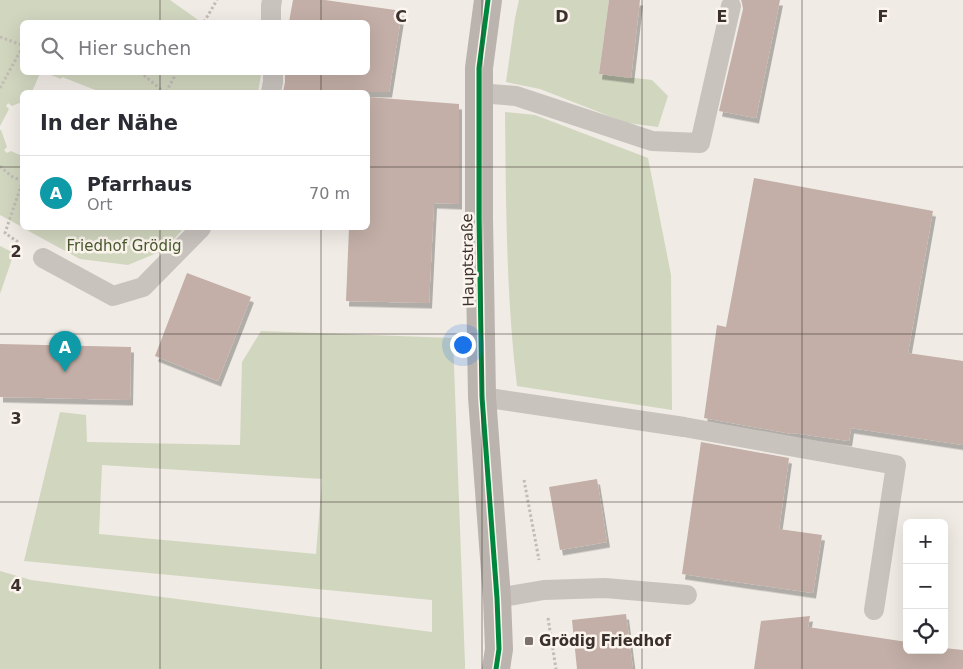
<!DOCTYPE html>
<html lang="de">
<head>
<meta charset="utf-8">
<style>
	:root { --surface:#fff; --page:#f7f7f7; --text:#2b2b33; --muted:#7c7c81; --line:#e1e1e2; --accent:#1a73e8 }
	body { margin:0; font-family:"DejaVu Sans",sans-serif; background:var(--page); color:var(--text) }
	.controls { position:absolute; right:15px; bottom:15px; display:grid; overflow:hidden; border-radius:8px; box-shadow:0 5px 20px #0002 }
	.controls button { width:45px; height:45px; display:grid; place-items:center; padding:0; border:0; border-bottom:1px solid var(--line); background:var(--surface); color:var(--text); font:25px sans-serif }
	.you { position:absolute; left:462px; top:344px; width:18px; height:18px; margin:-12px; border:4px solid #fff; border-radius:50%; background:#1a73e8; box-shadow:0 0 0 8px #1a73e833 }
	.badge { display:grid; place-items:center; width:32px; height:32px; border-radius:50%; background:var(--accent); color:#fff; font-size:16px; font-weight:700 }
	.pin { position:absolute; translate:-50% -41px; filter:drop-shadow(0 1px 2px #0008) }
	.pin::after { content:''; position:absolute; top:26px; width:18px; height:15px; background:inherit; clip-path:polygon(0 0,100% 0,50% 100%) }
	.list { margin:0; padding:0; list-style:none }
	h2 { display:flex; justify-content:space-between; align-items:center; height:65px; margin:0; padding:0 20px; font-size:21px }
	h2 small { font-size:16px; font-weight:400; color:var(--muted) }
	.list li { display:grid; grid-template-columns:32px 1fr auto; gap:15px; align-items:center; box-sizing:border-box; height:75px; padding:0 20px; border-top:1px solid var(--line) }
	.list b { display:block; font-size:19px; white-space:nowrap }
	.list p { margin:0; font-size:16px; white-space:nowrap; color:var(--muted) }
	.list em { font-size:16px; font-style:normal; color:var(--muted) }
	.icon { flex:none; width:28px; height:28px; fill:none; stroke:currentColor; stroke-width:2; stroke-linecap:round; stroke-linejoin:round }
	.map { position:relative; flex:none; width:963px; height:669px; overflow:hidden }
	.search { position:absolute; background:var(--surface); box-shadow:0 5px 20px #0002; left:20px; top:20px; width:350px; height:55px; display:flex; align-items:center; gap:12px; box-sizing:border-box; padding:0 18px; border-radius:8px; color:var(--muted); font-size:19px }
	.panel { position:absolute; background:var(--surface); box-shadow:0 5px 20px #0002; left:20px; top:90px; width:350px; height:140px; border-radius:8px }
	.map>svg:first-child { display:block }
</style>
</head>
<body>
<div class="map">
<svg width="963" height="669" viewBox="0 0 963 669">
	<defs>
		<filter id="shadow"><feDropShadow dx="3" dy="5.5" stdDeviation="0" flood-color="#0004"/></filter>
	</defs>
	<rect width="100%" height="100%" fill="#f0ebe5"/>
	<g fill="#d1d6bf" fill-rule="evenodd">
		<polygon points="0,0 170,0 201,22 22,22 22,72 40,73 32,92 22,92 22,102 12,106 8,103 6,106 9,109 0,126"/>
		<polygon points="519,0 609,0 599,74 652,80 668,96 658,127 627,123 540,89 506,82 515,18"/>
		<polygon points="258,73 261,75 258,92 106,92 99,90 98,91 62,77 61,79 46,73"/>
		<path d="M 505,112 L 535,115 L 648,158 L 671,275 L 672,410 L 517,386 C 506,295 506,203 505,112 Z"/>
		<polygon points="0,130 1,130 7,147 4,150 7,153 11,151 22,156 22,227 0,215"/>
		<polygon points="23,228 184,228 164,250 128,265 80,259"/>
		<polygon points="0,246 14,253 0,294"/>
		<path d="M 261,331 L 453,338 L 465,664 L 465,669 L 0,669 L 0,571 L 31,580 L 432,632 L 432,600 L 24,561 L 60,412 L 86,415 L 87,442 L 240,445 L 242,362 ZM 102,465 L 322,479 L 316,554 L 99,534 Z"/>
	</g>
	<g fill="#c3afa7" filter="url(#shadow)">
		<polygon points="293,0 325,0 402,11 389,92 283,92 285,82 285,72 368,72 368,22 289,22"/>
		<polygon points="609,0 640,0 631,78 599,74"/>
		<polygon points="741,0 780,0 756,118 719,111 743,9 742,3"/>
		<polygon points="368,97 459,104 459,204 434,203 429,303 346,301 349,228 368,228"/>
		<polygon points="754,178 933,211 908,353 963,361 963,445 851,428 849,441 793,433 792,434 704,418 717,325 726,327"/>
		<polygon points="187,273 251,297 218,381 155,356"/>
		<polygon points="0,344 131,347 130,400 0,397"/>
		<polygon points="701,442 789,458 779,529 822,535 813,593 682,574"/>
		<polygon points="597,479 607,542 560,550 549,487"/>
		<polygon points="626,614 633,669 577,669 572,620"/>
		<polygon points="810,616 808,627 907,642 907,650 944,650 944,648 963,650 963,669 754,669 761,621"/>
	</g>
	<g fill="none" stroke-linecap="round" stroke-linejoin="round">
		<g stroke="#c2bbb6" stroke-width="3" stroke-dasharray="2.5 2.5" stroke-linecap="butt">
			<polyline points="204,22 217,0"/>
			<polyline points="0,37 22,45"/>
			<polyline points="140,72 164,92"/>
			<polyline points="0,88 22,48"/>
			<polyline points="166,92 177,72"/>
			<polyline points="0,166 11,176 22,181"/>
			<polyline points="18,242 5,233 22,183"/>
			<polyline points="524,480 539,560"/>
			<polyline points="548,618 556,669"/>
		</g>
		<g stroke="#c9c3be" stroke-width="20">
			<polyline points="271,22 271,6 272,0"/>
			<polyline points="271,92 273,82 273,72"/>
			<polyline points="479,93 516,96 652,141 700,143 731,6"/>
			<polyline points="43,258 113,296 143,287 201,228"/>
			<polyline points="482,397 684,427 896,465 874,610"/>
			<polyline points="497,598 544,590 605,588 687,595"/>
		</g>
		<polyline stroke="#bab3ae" stroke-width="28" points="488,0 479,68 479,218 482,397 497,598 499,649 496,669"/>
		<defs>
			<polyline id="cycleway" points="488,0 479,68 479,218 482,397 497,598 499,649 496,669"/>
		</defs>
		<use href="#cycleway" stroke="#fbf5ee" stroke-width="8"/>
		<use href="#cycleway" stroke="#00873e" stroke-width="5"/>
	</g>
	<path fill="none" stroke="#3b302b" stroke-width="1" stroke-opacity="0.55" d="M 160,0 L 160,22M 321,0 L 321,22M 482,0 L 482,669M 642,0 L 642,669M 802,0 L 802,669M 160,72 L 160,92M 321,72 L 321,92M 0,167 L 22,167M 368,167 L 963,167M 160,228 L 160,669M 321,228 L 321,669M 0,334 L 963,334M 0,502 L 963,502"/>
	<rect fill="#7a716c" stroke="#fbf5ee" stroke-width="2" x="524" y="636" width="10" height="10" rx="2.5"/>
	<g text-anchor="middle" dominant-baseline="central" stroke-width="5" stroke-linejoin="round" paint-order="stroke">
		<g font-size="15" fill="#4a5a2e" stroke="#fbf5ee">
			<text x="124" y="246">Friedhof Grödig</text>
		</g>
		<g font-size="15" fill="#3b302b" stroke="#fbf5ee">
			<text transform="translate(468 260) rotate(-91)">Hauptstraße</text>
		</g>
		<g font-size="15" font-weight="bold" fill="#3b302b" stroke="#fbf5ee" text-anchor="start">
			<text x="539" y="641">Grödig Friedhof</text>
		</g>
	</g>
	<g font-size="16" text-anchor="middle" font-weight="bold" fill="#3b302b" stroke="#fbf5ee" stroke-width="5" stroke-linejoin="round" paint-order="stroke">
		<text x="401" y="22">C</text>
		<text x="562" y="22">D</text>
		<text x="722" y="22">E</text>
		<text x="883" y="22">F</text>
		<text x="16" y="257">2</text>
		<text x="16" y="424">3</text>
		<text x="16" y="591">4</text>
	</g>
</svg>
<div class="controls">
<button>+</button>
<button>−</button>
<button><svg class="icon" aria-label="locate" viewBox="0 0 24 24"><circle cx="12" cy="12" r="6"/><path d="M12 2v4M12 18v4M2 12h4M18 12h4"/></svg></button>
</div>
<div class="you"></div>
<div class="pin badge" style="left:65px;top:372px;background:#0f9aa8">A</div>
<div class="search"><svg class="icon" aria-label="search" viewBox="0 0 24 24"><circle cx="10" cy="10" r="6"/><path d="M15 15l6 6"/></svg>Hier suchen</div>
<section class="panel">
<h2>In der Nähe<small></small></h2>
<ul class="list">
<li><span class="badge" style="background:#0f9aa8">A</span><div><b>Pfarrhaus</b><p>Ort</p></div><em>70 m</em></li>
</ul>
</section>
</div>
</body>
</html>
